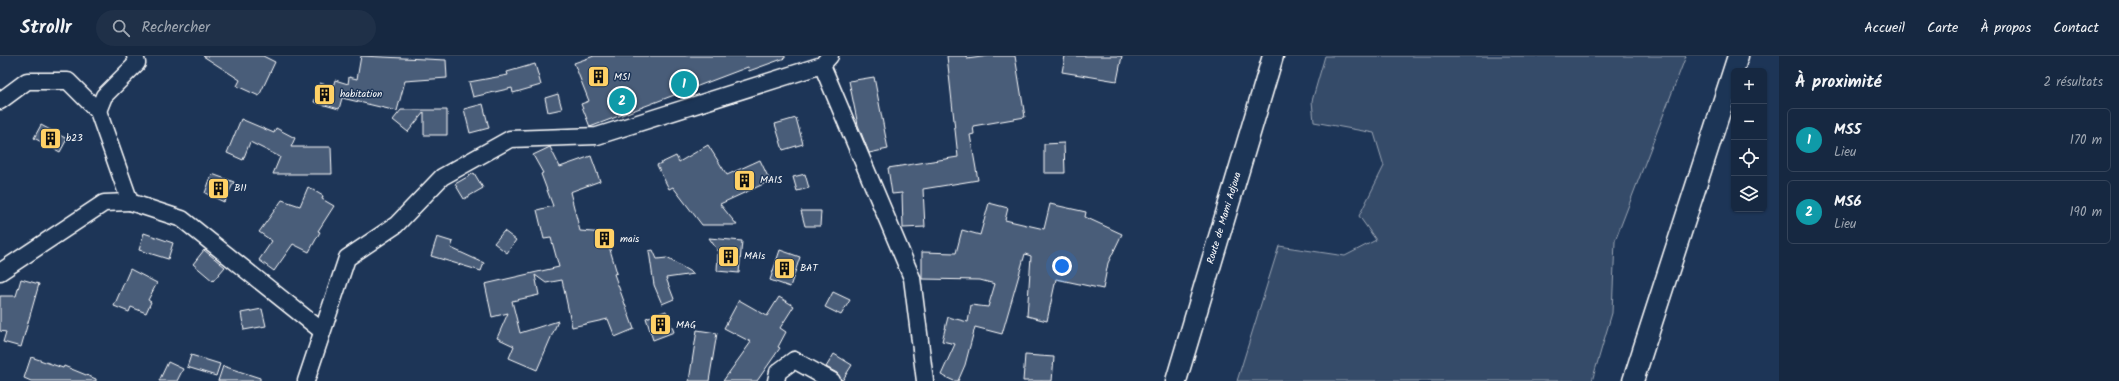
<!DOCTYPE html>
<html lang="fr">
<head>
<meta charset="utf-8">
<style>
	:root { --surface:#162841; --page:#1f3048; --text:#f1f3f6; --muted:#9ea6b1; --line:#35445a; --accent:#ea580c }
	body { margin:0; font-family:Kalam,sans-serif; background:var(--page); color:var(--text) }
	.controls { position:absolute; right:12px; top:12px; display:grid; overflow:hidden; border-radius:6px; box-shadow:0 1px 3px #0004 }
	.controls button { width:36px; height:36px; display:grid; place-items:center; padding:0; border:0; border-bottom:1px solid var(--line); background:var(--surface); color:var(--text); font:20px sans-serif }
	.you { position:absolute; left:1062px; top:210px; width:14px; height:14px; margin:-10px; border:3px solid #fff; border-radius:50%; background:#1a73e8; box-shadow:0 0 0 6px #1a73e833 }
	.badge { display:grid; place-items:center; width:26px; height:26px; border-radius:50%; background:var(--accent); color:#fff; font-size:13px; font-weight:700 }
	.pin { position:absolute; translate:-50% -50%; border:2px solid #fff; box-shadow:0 1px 4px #0006 }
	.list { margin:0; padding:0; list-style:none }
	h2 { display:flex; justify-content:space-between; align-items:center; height:52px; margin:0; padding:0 16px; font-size:17px }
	h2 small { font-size:13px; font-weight:400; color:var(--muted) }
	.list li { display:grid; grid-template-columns:26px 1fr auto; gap:12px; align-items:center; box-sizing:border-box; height:64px; margin:0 8px 8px; padding:0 8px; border:1px solid var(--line); border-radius:6px }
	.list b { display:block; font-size:15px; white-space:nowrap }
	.list p { margin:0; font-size:13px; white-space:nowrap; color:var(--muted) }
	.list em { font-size:13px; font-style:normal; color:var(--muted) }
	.icon { flex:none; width:22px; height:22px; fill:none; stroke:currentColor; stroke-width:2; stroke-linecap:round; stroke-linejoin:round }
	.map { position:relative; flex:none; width:1779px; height:325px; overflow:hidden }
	header { display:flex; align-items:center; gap:24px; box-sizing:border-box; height:56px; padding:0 20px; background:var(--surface); border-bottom:1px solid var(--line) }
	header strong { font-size:19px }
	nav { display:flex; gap:22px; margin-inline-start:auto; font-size:14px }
	.search { width:280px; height:36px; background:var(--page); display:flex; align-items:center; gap:10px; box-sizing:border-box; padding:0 14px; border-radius:22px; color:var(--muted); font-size:15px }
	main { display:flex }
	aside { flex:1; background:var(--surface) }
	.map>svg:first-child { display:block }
</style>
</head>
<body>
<header>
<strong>Strollr</strong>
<div class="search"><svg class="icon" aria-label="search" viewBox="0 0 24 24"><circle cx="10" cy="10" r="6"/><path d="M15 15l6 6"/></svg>Rechercher</div>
<nav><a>Accueil</a><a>Carte</a><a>À propos</a><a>Contact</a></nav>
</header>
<main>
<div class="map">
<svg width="1779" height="325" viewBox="0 0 1779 325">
	<rect width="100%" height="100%" fill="#1d3557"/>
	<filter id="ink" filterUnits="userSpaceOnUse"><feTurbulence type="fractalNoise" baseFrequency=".025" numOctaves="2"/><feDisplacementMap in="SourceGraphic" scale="8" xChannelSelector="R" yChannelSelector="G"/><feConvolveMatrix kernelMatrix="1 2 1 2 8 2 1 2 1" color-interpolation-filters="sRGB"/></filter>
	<g filter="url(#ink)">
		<polygon fill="#364b69" stroke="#9aa5b4" points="1325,0 1686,0 1615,185 1612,257 1592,325 1237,325 1279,190 1345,200 1376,184 1359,160 1384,110 1374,77 1314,66 1312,45"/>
		<g fill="#4a5d79" stroke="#fff">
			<polygon points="203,0 263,0 275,6 259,40 237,30 240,24"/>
			<polygon points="361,0 446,4 447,22 405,25 397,55 342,42 339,53 314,46 320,27 333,31 335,24 348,28 349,21 357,23"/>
			<polygon points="594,0 785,0 785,2 749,15 748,11 590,71 581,48 589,45 574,7"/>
			<polygon points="947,0 967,0 967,3 989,0 1015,0 1025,61 973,70 974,78 970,79 978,124 923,133 925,171 903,172 902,137 892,138 888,112 958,101"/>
			<polygon points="1065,0 1122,0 1117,25 1062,16"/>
			<polygon points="535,8 541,29 513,37 512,32 473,41 469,26 508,19 507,16"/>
			<polygon points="874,21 888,93 869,97 858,69 849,25"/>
			<polygon points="558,38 562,53 548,56 545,42"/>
			<polygon points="483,48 489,72 470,77 464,53"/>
			<polygon points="401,54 447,54 447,79 424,79 424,56 408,76 393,64"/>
			<polygon points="796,62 803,88 783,94 775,68"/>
			<polygon points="241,63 274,77 276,72 295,82 291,91 331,91 332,118 273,118 280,101 250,86 243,104 227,97"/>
			<polygon points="41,69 67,83 60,96 34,82"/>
			<polygon points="1064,87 1065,117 1044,117 1044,88"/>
			<polygon points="708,89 727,119 760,104 770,125 720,148 737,169 702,169 673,131 669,133 657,109 676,100 679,106"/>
			<polygon points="550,91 560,111 591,100 600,125 570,136 580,175 605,177 617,217 614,218 634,273 615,281 608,263 572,271 562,224 546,227 535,219 539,239 512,245 520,277 558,265 537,314 509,302 514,290 497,282 508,257 492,261 485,228 559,211 551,182 544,183 537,154 553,150 541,118 543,117 533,99"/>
			<polygon points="474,117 483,132 464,143 455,128"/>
			<polygon points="212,118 234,126 224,146 205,137"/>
			<polygon points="805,118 809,132 797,135 793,121"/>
			<polygon points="308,131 323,140 322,143 334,150 318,175 320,176 309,196 293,188 274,215 259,204 272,185 259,176 282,144 300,150"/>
			<polygon points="989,147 1008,152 1005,164 1044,173 1050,148 1086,156 1085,161 1122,178 1108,207 1103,233 1056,223 1047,265 1027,260 1031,200 1025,198 1002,278 975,271 965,309 958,325 954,325 941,319 955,288 942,285 948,261 968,266 971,249 988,251 995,228 980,224 922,223 922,196 956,197 962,174 980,179"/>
			<polygon points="801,155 821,155 820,170 805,170"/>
			<polygon points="504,175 516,184 507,197 494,187"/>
			<polygon points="144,177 173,187 168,203 139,194"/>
			<polygon points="437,181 453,186 451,192 484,207 481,215 431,200"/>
			<polygon points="709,182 742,185 739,217 717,215 718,195"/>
			<polygon points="204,194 225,211 213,225 193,208"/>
			<polygon points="653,194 657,203 667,202 694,218 666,222 674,243 662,248 654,229 649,195"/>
			<polygon points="780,194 800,201 790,231 770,224"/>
			<polygon points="130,213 157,227 148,244 151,246 146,257 131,251 129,256 114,250"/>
			<polygon points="21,223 39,228 21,291 3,286 6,276 0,275 0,240 16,240"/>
			<polygon points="833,236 850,244 841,259 825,251"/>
			<polygon points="779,241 794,250 780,272 786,276 778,291 780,292 757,325 723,325 751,286 724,272 739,244 767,260"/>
			<polygon points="262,253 266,270 244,274 241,257"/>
			<polygon points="666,255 674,276 653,284 646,262"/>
			<polygon points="697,274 717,277 709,325 689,325"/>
			<polygon points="834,298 852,309 842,325 837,317 826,311"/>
			<polygon points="191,299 220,308 216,320 187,311"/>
			<polygon points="1025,299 1054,301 1052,325 1023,325"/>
			<polygon points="31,301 63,312 64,310 96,323 96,325 31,325 24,322"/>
			<polygon points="168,306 183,313 177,325 159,325"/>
			<polygon points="223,310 260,322 260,325 218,325"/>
		</g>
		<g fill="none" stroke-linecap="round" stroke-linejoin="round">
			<defs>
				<g id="minor">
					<polyline points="822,9 912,222 925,325"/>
					<polyline points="0,45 27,25 68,25 98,55 130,146 182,163 322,275"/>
					<polyline points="98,55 104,40 137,7 135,0"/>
					<polyline points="0,216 104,147 130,146"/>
					<polyline points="306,325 347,202 396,169 442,121 510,83 597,80 822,9 830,0"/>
					<polyline points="776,325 778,316 794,304 832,325"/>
				</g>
				<g id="tertiary">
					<polyline points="1176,325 1273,0"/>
					<polyline points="1633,325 1738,0"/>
				</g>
			</defs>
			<use href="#minor" stroke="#fff" stroke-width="19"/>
			<use href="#tertiary" stroke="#fff" stroke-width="23"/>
			<use href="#minor" stroke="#1d3557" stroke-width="16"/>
			<use href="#tertiary" stroke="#1d3557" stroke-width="20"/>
		</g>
	</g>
	<defs>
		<symbol id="building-square" viewBox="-11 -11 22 22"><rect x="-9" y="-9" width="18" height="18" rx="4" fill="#ffd166" stroke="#1d3557"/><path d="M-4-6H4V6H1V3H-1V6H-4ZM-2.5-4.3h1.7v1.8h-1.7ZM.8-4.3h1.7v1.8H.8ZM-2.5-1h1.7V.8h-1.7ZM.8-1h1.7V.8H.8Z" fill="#111"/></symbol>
	</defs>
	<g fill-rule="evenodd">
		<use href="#building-square" x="586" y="8" width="25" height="25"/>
		<use href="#building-square" x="312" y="26" width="25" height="25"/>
		<use href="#building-square" x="38" y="70" width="25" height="25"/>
		<use href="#building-square" x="732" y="112" width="25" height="25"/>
		<use href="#building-square" x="206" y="120" width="25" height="25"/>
		<use href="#building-square" x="592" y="170" width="25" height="25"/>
		<use href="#building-square" x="716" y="188" width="25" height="25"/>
		<use href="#building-square" x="772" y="200" width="25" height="25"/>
		<use href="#building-square" x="648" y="256" width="25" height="25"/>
	</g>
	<g text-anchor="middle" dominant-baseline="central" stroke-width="3" stroke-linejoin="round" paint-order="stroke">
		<g font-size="10" fill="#fff" stroke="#1d3557" text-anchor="start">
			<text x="614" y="21">MS1</text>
			<text x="340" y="38">habitation</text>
			<text x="66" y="82">b23</text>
			<text x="760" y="124">MAIS</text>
			<text x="234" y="132">B11</text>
			<text x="620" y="183">mais</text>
			<text x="744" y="200">MAIs</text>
			<text x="800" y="212">BAT</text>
			<text x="676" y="269">MAG</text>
		</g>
		<g font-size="10" fill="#fff" stroke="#1d3557">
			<text transform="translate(1224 162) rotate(-73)">Route de Mami Adjoua</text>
		</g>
	</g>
</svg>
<div class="controls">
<button>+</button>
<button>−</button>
<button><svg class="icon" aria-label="locate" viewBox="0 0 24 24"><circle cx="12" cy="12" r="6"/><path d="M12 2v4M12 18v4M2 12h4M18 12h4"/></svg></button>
<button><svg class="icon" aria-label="layers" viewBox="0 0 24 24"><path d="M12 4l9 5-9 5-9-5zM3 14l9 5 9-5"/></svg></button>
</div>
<div class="you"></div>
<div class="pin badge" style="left:684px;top:28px;background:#0f9aa8">1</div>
<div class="pin badge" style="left:622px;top:45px;background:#0f9aa8">2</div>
</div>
<aside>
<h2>À proximité<small>2 résultats</small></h2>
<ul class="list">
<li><span class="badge" style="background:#0f9aa8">1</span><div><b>MS5</b><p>Lieu</p></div><em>170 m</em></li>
<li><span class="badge" style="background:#0f9aa8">2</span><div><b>MS6</b><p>Lieu</p></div><em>190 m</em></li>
</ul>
</aside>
</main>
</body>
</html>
